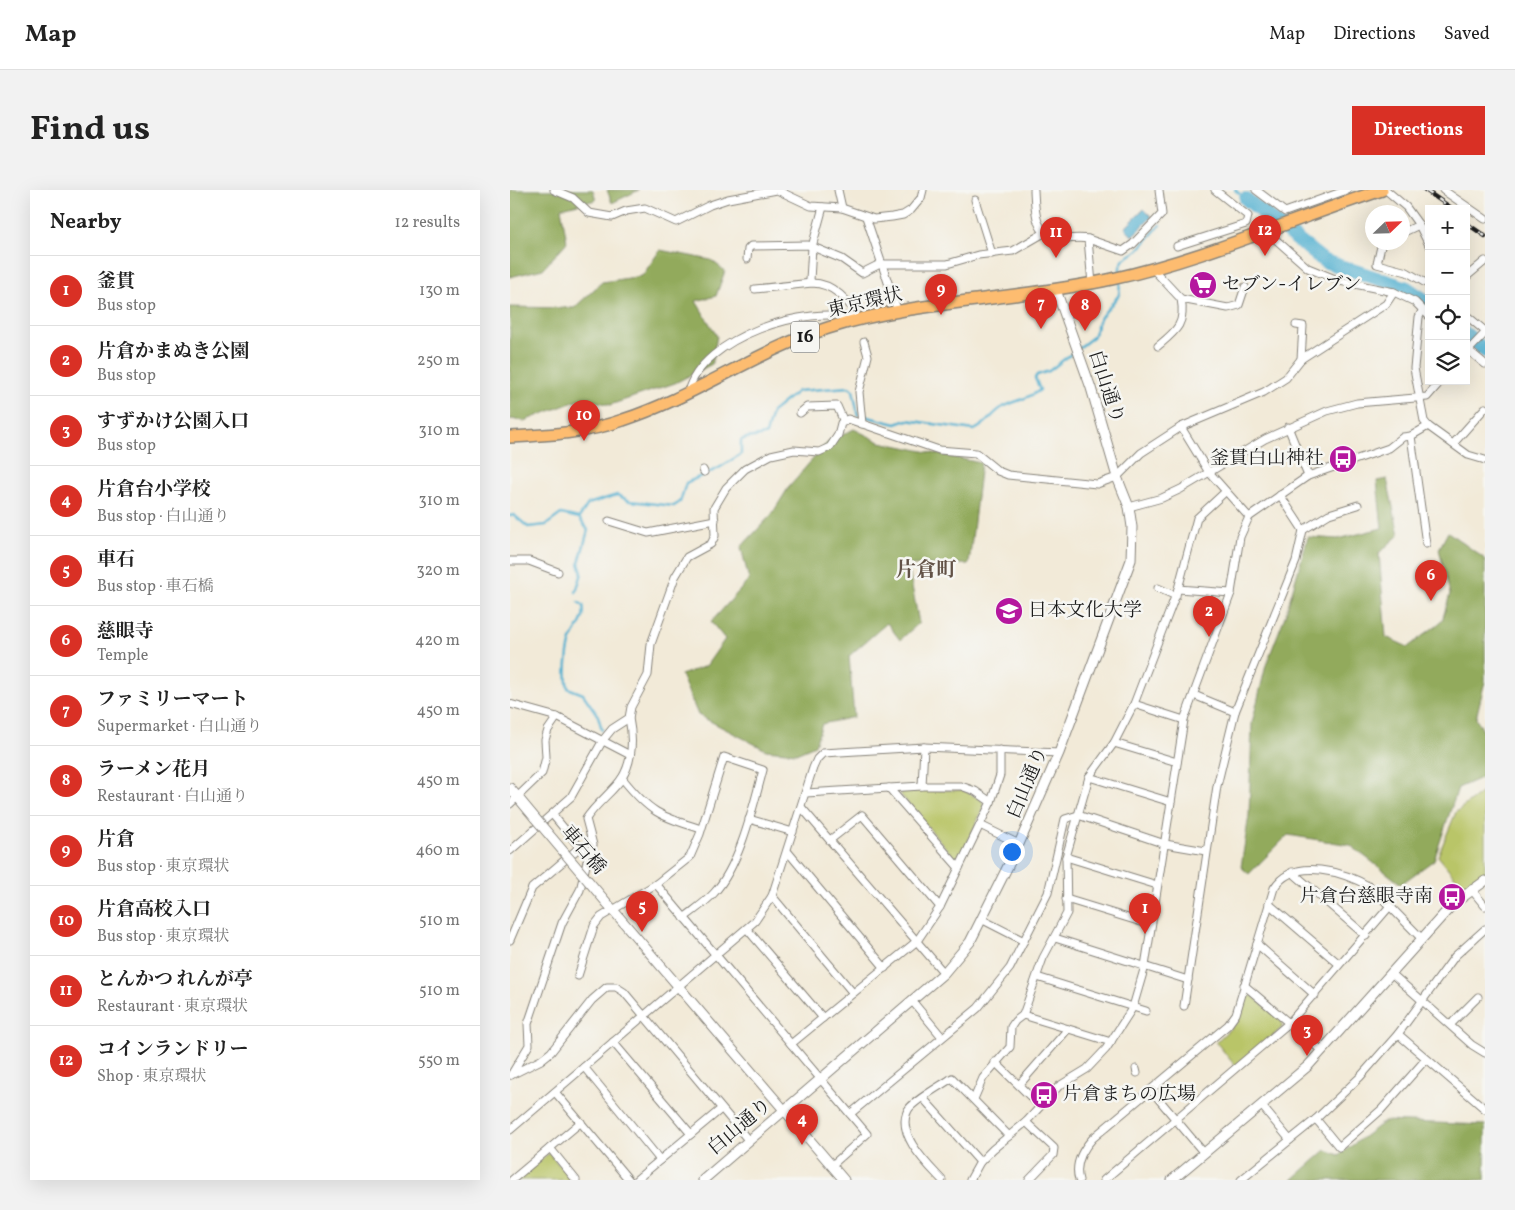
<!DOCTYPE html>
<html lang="en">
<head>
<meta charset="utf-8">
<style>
	:root { --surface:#fff; --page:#f2f2f2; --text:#222; --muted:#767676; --line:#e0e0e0; --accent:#d93025 }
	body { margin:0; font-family:Vollkorn,"Noto Serif JP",serif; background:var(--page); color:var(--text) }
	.controls { position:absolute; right:15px; top:15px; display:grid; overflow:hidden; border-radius:0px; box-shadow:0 5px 20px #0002 }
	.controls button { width:45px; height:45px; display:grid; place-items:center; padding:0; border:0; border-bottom:1px solid var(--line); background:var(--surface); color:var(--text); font:25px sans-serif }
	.compass { position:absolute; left:855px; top:15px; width:45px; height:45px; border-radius:50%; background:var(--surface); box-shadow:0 5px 20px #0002; rotate:67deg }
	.you { position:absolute; left:501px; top:661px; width:18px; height:18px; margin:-12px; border:4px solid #fff; border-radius:50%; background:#1a73e8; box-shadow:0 0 0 8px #1a73e833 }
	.badge { display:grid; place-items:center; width:32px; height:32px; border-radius:50%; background:var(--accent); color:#fff; font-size:16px; font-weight:700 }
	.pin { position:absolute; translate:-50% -41px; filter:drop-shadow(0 1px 2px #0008) }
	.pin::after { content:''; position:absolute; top:26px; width:18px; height:15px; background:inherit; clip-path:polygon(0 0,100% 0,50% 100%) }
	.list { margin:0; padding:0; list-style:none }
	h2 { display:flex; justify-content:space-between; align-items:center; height:65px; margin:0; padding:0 20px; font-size:21px }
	h2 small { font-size:16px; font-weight:400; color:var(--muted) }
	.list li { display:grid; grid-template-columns:32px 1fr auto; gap:15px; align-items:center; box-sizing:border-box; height:70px; padding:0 20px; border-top:1px solid var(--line) }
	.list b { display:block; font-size:19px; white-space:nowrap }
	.list p { margin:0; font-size:16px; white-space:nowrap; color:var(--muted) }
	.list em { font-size:16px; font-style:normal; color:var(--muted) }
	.icon { flex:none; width:28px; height:28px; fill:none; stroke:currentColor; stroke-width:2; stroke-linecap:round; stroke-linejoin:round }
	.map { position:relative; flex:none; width:975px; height:990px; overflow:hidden; border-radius:0px }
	header { display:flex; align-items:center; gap:30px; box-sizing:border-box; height:70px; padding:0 25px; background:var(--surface); border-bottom:1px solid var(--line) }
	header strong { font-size:24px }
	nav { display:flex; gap:28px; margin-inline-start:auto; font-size:18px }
	.intro { display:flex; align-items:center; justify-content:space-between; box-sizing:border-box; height:120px; padding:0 30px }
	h1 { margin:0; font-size:35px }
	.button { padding:12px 22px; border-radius:0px; background:var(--accent); color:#fff; font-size:18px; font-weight:700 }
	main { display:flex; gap:30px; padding:0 30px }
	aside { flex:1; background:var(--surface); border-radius:0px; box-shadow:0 5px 20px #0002 }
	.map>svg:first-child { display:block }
</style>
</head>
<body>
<header>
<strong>Map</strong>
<nav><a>Map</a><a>Directions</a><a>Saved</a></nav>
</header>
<div class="intro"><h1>Find us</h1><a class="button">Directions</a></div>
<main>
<aside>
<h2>Nearby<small>12 results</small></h2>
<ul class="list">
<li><span class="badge">1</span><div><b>釜貫</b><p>Bus stop</p></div><em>130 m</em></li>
<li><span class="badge">2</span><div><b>片倉かまぬき公園</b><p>Bus stop</p></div><em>250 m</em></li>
<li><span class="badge">3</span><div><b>すずかけ公園入口</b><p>Bus stop</p></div><em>310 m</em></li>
<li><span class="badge">4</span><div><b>片倉台小学校</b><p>Bus stop · 白山通り</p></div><em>310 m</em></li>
<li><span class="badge">5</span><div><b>車石</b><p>Bus stop · 車石橋</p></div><em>320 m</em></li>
<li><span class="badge">6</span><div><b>慈眼寺</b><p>Temple</p></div><em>420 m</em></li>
<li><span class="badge">7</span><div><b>ファミリーマート</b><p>Supermarket · 白山通り</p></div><em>450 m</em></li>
<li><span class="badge">8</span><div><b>ラーメン花月</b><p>Restaurant · 白山通り</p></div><em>450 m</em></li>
<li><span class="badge">9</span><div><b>片倉</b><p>Bus stop · 東京環状</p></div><em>460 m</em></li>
<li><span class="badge">10</span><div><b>片倉高校入口</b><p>Bus stop · 東京環状</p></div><em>510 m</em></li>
<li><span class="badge">11</span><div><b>とんかつ れんが亭</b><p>Restaurant · 東京環状</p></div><em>510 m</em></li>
<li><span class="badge">12</span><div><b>コインランドリー</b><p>Shop · 東京環状</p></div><em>550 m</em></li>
</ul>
</aside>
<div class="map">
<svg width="975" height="990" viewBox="0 0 975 990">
	<rect width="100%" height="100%" fill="#f6f6f2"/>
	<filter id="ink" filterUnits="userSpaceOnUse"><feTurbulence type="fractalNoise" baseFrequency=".02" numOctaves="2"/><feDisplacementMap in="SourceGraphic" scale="10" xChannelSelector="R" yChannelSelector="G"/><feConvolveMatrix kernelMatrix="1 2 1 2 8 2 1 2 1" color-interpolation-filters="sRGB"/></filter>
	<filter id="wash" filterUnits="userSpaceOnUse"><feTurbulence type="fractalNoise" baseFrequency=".0096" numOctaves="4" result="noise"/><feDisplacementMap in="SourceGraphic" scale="20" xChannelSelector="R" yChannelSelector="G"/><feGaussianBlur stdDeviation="1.12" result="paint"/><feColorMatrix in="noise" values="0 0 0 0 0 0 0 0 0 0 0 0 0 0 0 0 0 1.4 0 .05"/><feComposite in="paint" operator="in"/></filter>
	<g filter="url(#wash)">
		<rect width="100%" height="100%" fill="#f2ead8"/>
		<g fill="#b9c567" stroke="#6a7042">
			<polygon points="453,600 472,610 474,616 450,669 446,670 390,604 392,601"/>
			<polygon points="975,600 975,683 953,697 928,666 946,622"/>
			<polygon points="742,805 772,831 772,838 726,877 706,852 727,832 736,808"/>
			<polygon points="39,963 62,990 7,990"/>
		</g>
		<g fill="#92aa5c" stroke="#57633c">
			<polygon points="0,0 83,0 86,10 51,18 57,52 33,79 0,87"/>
			<polygon points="97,0 129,0 102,13"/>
			<polygon points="150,60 201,70 215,81 206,106 186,111 207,146 202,174 165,193 100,215 74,208 14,231 0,229 0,117 64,118 92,92 132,86"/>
			<polygon points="344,239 370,252 471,273 459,374 398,375 409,433 390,450 377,433 339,466 344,527 312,534 305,555 286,563 256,560 188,525 171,485 196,476 215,449 201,432 239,390 231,357 262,324 280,295 317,253"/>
			<polygon points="877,289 889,345 869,363 876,447 898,457 932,431 940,404 929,359 938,342 975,369 975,491 966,528 975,544 975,586 948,598 924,670 891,694 840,655 778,645 739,684 731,677 739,625 742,533 756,475 775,426 798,347 828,349 872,338 867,291"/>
			<polygon points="875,931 975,935 975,990 782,990 816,960 829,965"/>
		</g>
		<polygon fill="#52b0d0" stroke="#376676" points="634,19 642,27 622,46 615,38"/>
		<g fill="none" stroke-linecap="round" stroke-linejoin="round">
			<g stroke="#52b0d0" stroke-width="2.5">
				<polyline points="725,0 736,9"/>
				<polyline points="610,84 610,77 614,69 627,61 650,35"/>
				<path d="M 354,226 L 386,234 L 397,230 L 464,240 C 477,235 482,223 493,217 C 507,210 516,210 530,200 L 525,188 L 527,185 L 539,181 L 583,147 L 590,128 L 609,105 L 610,92"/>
				<path d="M 0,326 L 4,325 L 18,337 L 36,335 L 51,324 L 69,328 L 78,314 L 107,305 L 120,311 L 164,316 L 170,312 L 176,293 L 209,278 L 231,264 L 231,250 C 239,246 247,248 256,244 L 262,222 L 288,201 L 339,197 L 343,200 L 348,225"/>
				<polyline points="66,402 72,383 69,373 78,340 69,328"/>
				<path d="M 68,412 L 73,415 C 77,430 64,440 60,453 C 57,465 55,485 58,498 L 73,504 L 88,526 L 92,540"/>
			</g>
			<g stroke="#52b0d0" stroke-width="14">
				<polyline points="736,9 814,71 897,98 919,113"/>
				<polyline points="956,144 975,161"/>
			</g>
		</g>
	</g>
	<g filter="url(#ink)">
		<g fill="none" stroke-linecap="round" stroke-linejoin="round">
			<defs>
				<g id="minor">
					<polyline points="44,0 63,8 79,23 102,27 116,21 135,18 166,32 200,15 218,9 267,0 301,16 332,18 364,29 382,27 393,25 401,20 411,8 413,0"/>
					<polyline points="328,0 332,18"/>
					<path d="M 524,0 C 525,18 524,45 547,48 C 557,50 568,47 578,49 L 582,94"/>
					<polyline points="746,0 775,22 837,0"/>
					<polyline points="876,0 896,17 909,35 919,55"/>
					<polyline points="933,0 975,29"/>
					<polyline points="465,10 482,64"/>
					<path d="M 313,17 L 302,57 L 300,90 L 302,93 C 322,93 341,111 348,130"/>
					<polyline points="356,27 388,122"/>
					<polyline points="755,40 798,78 830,91 884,102 905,112 919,126"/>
					<polyline points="892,43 909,35"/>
					<polyline points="578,49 613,61 623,54 652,24 649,0"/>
					<polyline points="872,52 867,74 897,82 919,95"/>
					<polyline points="667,56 736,34 738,26 705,0"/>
					<polyline points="237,69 238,59 241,56 298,55 332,69 352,83 370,74 437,74 468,65 503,61 534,43"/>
					<polyline points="643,79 671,109 718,118 729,115 735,97"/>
					<polyline points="956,87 975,71"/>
					<polyline points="245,99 302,93"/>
					<polyline points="956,125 975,141"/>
					<polyline points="786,135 793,136 791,169"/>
					<path d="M 648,156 C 666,141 676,134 671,109"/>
					<polyline points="957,159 975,174"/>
					<polyline points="956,163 975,143"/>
					<path d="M 178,202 C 192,147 298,113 347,129"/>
					<polyline points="290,223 297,217 327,216 334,232"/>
					<polyline points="352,234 349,202 358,166 354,152"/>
					<polyline points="918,236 958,265 975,270"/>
					<polyline points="671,237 698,281 739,327"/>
					<polyline points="778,237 798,286"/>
					<polyline points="901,246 916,354"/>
					<polyline points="943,254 975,218"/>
					<polyline points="193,280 194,282"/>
					<polyline points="619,317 652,308 671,299 755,249 817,221 847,213 917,207 931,191"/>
					<polyline points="99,331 138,343 205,330"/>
					<polyline points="793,340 819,324 848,315"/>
					<polyline points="0,371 19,371 48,382"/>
					<polyline points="648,398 666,406"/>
					<polyline points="668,399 687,328 715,302"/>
					<polyline points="684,505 725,522"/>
					<polyline points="0,514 47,527 120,565"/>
					<polyline points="624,514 674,530"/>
					<polyline points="604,553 667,572"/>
					<polyline points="579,587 661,612"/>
					<path d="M 112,588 C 140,623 150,626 191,639"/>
					<polyline points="412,596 414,557"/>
					<polyline points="379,598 449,678"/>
					<polyline points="296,603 412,596 451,596 465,601 481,612"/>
					<polyline points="0,614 32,583 36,567 35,550 38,540 47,527"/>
					<polyline points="292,618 434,783"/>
					<polyline points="42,624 78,667"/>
					<polyline points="239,629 283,642"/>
					<polyline points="470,635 509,654"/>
					<polyline points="320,650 352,625 430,717"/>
					<polyline points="0,661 61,607 93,550 102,539 119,528 121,517 138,485 141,454 165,387 177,367 201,354 205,346 204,318 216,298 235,279 261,265 284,260 309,262 320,257 328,245 331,233 338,229 429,260 466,263 488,281 498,285 587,294 607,287 631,263 671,237 754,202 776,188 791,169 876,114 884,102"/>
					<polyline points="278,662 375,778"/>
					<polyline points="556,667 647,695"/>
					<polyline points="782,682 856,746"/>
					<polyline points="146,694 357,944 321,976"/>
					<polyline points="961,699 975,716"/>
					<polyline points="262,706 343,803"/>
					<polyline points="556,709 641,735"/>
					<polyline points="759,714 829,774"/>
					<polyline points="471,729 514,751"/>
					<polyline points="237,739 313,828"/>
					<polyline points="545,748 678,790"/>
					<polyline points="0,750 22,698 70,657"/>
					<polyline points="747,754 805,805"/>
					<polyline points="881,783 962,855 975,863"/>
					<path d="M 68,786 L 84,736 L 91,727 L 146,694 L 180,667 L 190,644 L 214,567 L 253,580 C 243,617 230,675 204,703 C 196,712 184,720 174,728"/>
					<polyline points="527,787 636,821"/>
					<polyline points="734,795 812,861"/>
					<polyline points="403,812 432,847"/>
					<polyline points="674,816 707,596 725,522 786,371 793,340 770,305"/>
					<polyline points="513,825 533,768 557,723 556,667 579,587 604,553 624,514 668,399 721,403"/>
					<polyline points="941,834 968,807"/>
					<polyline points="888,844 975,919"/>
					<polyline points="103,852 181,944"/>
					<polyline points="281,854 407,751 430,717 481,612 490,585 490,560"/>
					<polyline points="485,872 530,916"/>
					<polyline points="74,877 150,970"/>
					<polyline points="626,879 627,883"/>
					<path d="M 1,885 L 19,855 L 18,834 L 52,733 L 70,700 L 78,667 L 83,655 L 76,629 C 86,613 103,602 112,588 C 123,570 123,548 119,528"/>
					<polyline points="1,885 31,870 41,862 82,810 97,797 106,797 114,802 239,951"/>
					<polyline points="509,895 558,839"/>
					<polyline points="641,900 694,963"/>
					<polyline points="45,902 119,990"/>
					<polyline points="413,908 470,972"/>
					<polyline points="464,909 473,888 500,857 501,837 505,831 513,825 601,852"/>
					<polyline points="752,916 780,950 806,929 850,887 888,844 945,766 975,739"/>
					<polyline points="340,924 468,818 500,778 538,703 555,629 568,625 655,654 696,661"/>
					<polyline points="806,929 829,957 871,920 916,869"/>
					<polyline points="516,932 544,958 543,965 519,990"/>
					<polyline points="0,940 245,731 262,706 303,578 307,569 313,563 414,557 549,563"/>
					<polyline points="40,958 66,990"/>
					<polyline points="2,990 71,932"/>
					<polyline points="126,990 211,919"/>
					<path d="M 432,990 C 418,975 385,944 398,920 C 403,911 432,895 442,888 L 499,946"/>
					<polyline points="460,990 470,972 483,959 516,932 549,896 577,879 596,859 623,817 635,776 674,530 721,403 730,347 739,327 798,286 879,258 893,247 901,246 918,236 914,231 904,178 909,127 912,121"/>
					<path d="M 569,990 C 564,974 572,960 583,948 L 718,835 L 726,824 L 764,698 C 784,666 835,682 862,698 L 911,748"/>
					<polyline points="594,990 779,833 880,716"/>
					<polyline points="731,990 780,950"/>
				</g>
				<g id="tertiary">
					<polyline points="0,598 25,628"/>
					<polyline points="97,713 334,990"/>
					<polyline points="193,990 434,783 460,752 509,654 549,563 621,370 622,337 619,317 607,287 581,198 546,100"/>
					<polyline points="662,990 798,876 943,714 975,691"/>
				</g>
				<path id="trunk" d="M 0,247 C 38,245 77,243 113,230 C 184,207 246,161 318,138 C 407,110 509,110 602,89 C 693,69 783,29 872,0"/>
			</defs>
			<use href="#minor" stroke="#87837a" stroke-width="9"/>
			<use href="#tertiary" stroke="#87837a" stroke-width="11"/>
			<use href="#trunk" stroke="#87837a" stroke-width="14"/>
			<use href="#minor" stroke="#fff" stroke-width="7"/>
			<use href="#tertiary" stroke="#fff" stroke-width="9"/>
			<use href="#trunk" stroke="#fdbc70" stroke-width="11"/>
			<defs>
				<g id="rail">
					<polyline points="915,0 943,19"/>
					<polyline points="956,33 975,46"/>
				</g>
			</defs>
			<use href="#rail" stroke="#1c1c1c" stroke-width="4.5"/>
			<use href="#rail" stroke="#f6f6f2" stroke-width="2.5" stroke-dasharray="8" stroke-linecap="butt"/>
			<defs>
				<polyline id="tertiary-bridge" points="25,628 97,713"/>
			</defs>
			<use href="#tertiary-bridge" stroke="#87837a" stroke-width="11" stroke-linecap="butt"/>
			<use href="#tertiary-bridge" stroke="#fff" stroke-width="9"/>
		</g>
	</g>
	<defs>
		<symbol id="supermarket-disc" viewBox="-11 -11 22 22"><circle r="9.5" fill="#b5179e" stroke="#f6f6f2"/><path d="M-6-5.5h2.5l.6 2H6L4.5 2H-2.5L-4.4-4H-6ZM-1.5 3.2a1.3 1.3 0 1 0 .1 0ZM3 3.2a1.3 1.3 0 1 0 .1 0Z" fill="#fff"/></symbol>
		<symbol id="bus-disc" viewBox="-11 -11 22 22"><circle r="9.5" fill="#b5179e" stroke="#f6f6f2"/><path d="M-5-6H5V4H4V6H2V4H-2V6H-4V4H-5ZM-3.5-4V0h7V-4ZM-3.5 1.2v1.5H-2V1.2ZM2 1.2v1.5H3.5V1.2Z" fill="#fff"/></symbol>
		<symbol id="university-disc" viewBox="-11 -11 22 22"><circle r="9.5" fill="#b5179e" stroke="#f6f6f2"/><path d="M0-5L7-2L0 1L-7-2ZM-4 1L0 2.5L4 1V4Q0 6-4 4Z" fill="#fff"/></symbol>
	</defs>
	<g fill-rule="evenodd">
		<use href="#supermarket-disc" x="677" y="79" width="32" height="32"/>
		<use href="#bus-disc" x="817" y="253" width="32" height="32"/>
		<use href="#university-disc" x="483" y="405" width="32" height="32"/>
		<use href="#bus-disc" x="926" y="691" width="32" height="32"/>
		<use href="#bus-disc" x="518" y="889" width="32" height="32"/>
	</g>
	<g text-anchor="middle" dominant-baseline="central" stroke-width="5" stroke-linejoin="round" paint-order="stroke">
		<rect fill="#f6f6f2" stroke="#5d5d5c" stroke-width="1" x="281" y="131.5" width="28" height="31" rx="4"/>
		<g font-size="18" font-weight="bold" fill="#1c1c1c">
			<text x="295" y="147">16</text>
		</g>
		<g font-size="19" fill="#1c1c1c" stroke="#f6f6f2" text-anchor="start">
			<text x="712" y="95">セブン-イレブン</text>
			<text x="814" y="269" text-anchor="end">釜貫白山神社</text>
			<text x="518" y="421">日本文化大学</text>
			<text x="923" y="707" text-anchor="end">片倉台慈眼寺南</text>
			<text x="553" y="905">片倉まちの広場</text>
		</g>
		<g font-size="19" fill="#1c1c1c" stroke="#f6f6f2">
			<text transform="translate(355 113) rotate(-13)">東京環状</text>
			<text transform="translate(596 197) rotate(72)">白山通り</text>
			<text transform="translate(518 593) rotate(-67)">白山通り</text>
			<text transform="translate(73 660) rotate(50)">車石橋</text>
			<text transform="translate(230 937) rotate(-40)">白山通り</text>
		</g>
		<g font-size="20" font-weight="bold" fill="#625247" stroke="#f6f6f2">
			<text x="416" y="381">片倉町</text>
		</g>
	</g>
</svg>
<div class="controls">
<button>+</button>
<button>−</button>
<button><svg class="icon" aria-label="locate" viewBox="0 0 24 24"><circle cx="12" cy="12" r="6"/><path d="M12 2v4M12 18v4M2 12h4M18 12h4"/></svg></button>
<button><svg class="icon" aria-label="layers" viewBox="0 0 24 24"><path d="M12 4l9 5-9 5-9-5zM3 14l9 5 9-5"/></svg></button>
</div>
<svg class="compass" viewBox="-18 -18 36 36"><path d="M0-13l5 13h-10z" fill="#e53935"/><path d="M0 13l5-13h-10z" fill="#767676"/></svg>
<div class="you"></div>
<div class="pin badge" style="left:635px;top:744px">1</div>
<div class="pin badge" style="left:699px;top:447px">2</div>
<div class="pin badge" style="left:797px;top:866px">3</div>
<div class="pin badge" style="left:292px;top:955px">4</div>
<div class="pin badge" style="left:132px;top:742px">5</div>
<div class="pin badge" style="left:921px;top:411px">6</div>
<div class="pin badge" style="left:531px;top:139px">7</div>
<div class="pin badge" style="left:575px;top:141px">8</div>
<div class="pin badge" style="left:431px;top:125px">9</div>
<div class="pin badge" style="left:74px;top:251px">10</div>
<div class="pin badge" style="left:546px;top:68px">11</div>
<div class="pin badge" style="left:755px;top:66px">12</div>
</div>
</main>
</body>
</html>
